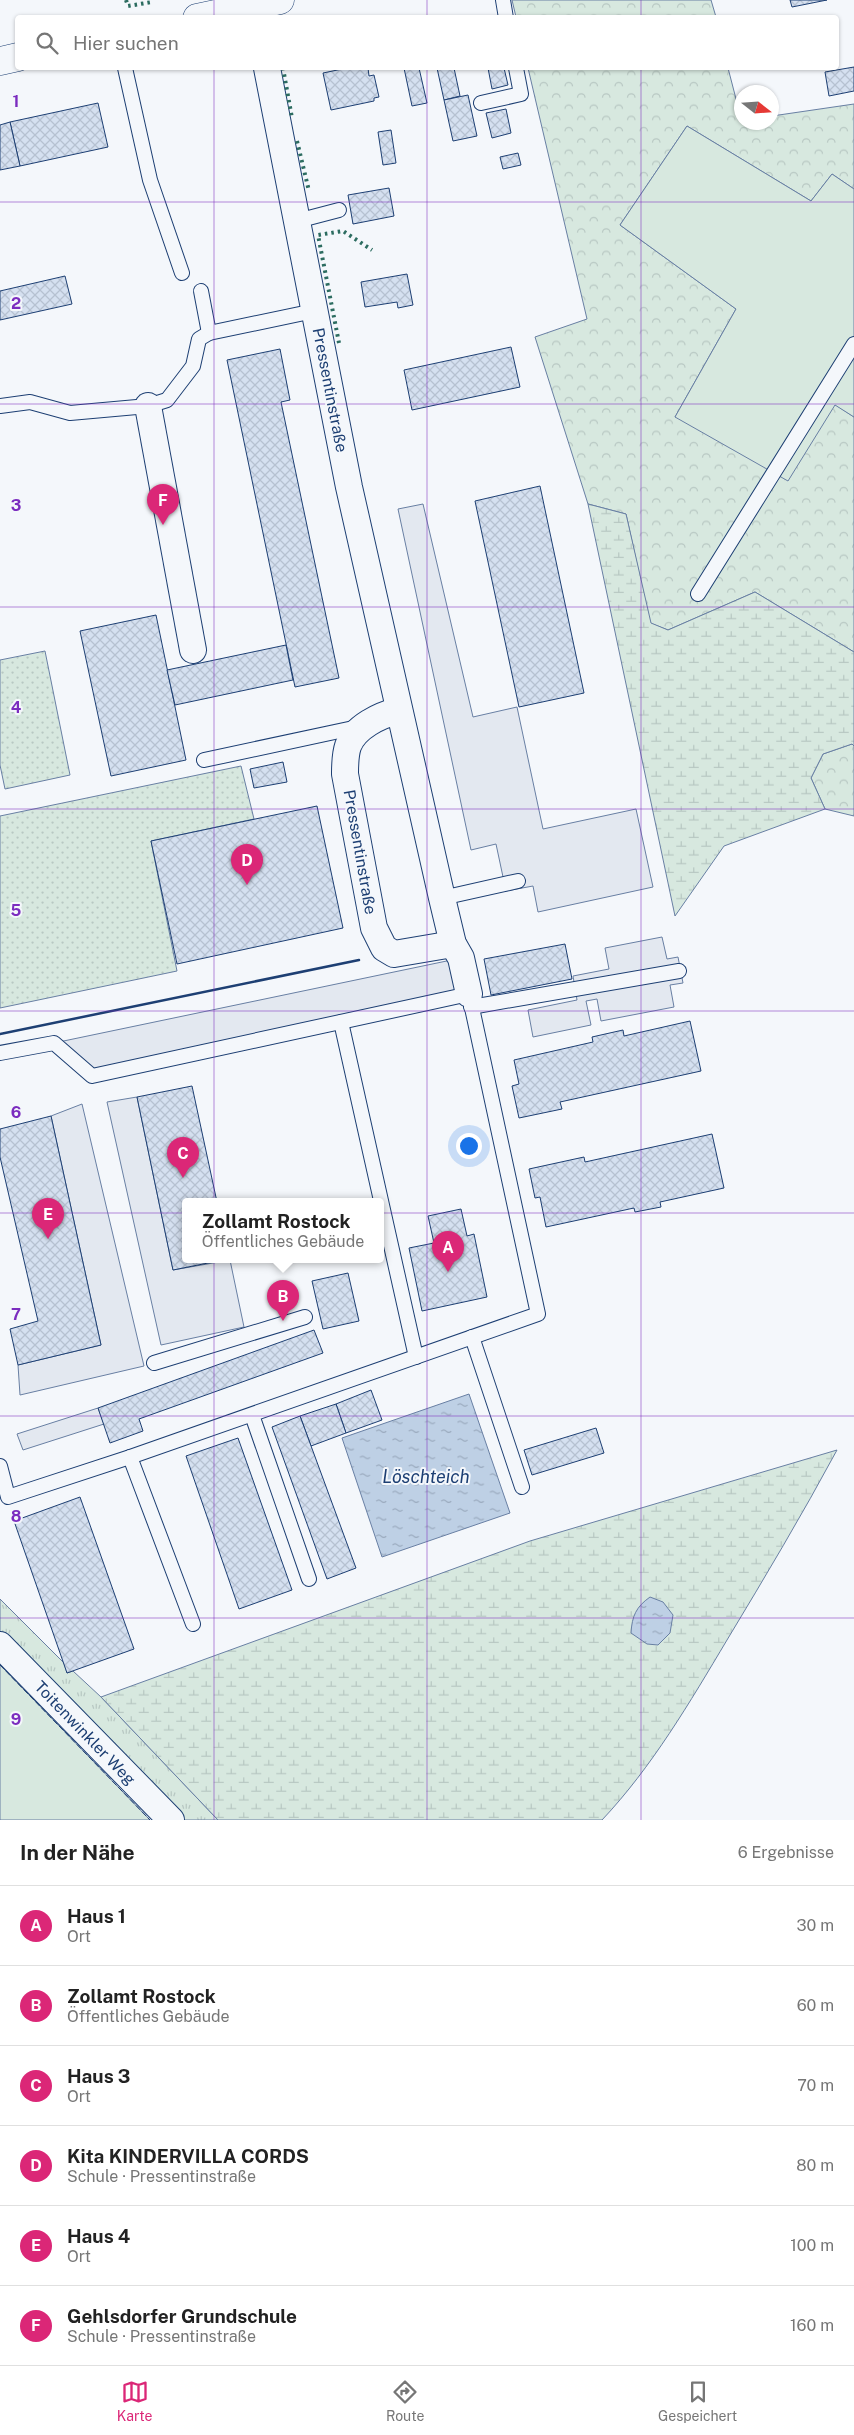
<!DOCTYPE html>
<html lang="de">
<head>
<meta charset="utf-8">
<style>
	:root { --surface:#fff; --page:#f6f6f6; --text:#222; --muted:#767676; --line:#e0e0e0; --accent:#db2777 }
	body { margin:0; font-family:"Public Sans",sans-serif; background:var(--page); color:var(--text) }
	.compass { position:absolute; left:734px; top:85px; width:45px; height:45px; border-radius:50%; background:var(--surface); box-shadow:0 1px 4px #0004; rotate:107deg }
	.you { position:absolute; left:468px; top:1145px; width:18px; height:18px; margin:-12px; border:4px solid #fff; border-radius:50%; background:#1a73e8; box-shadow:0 0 0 8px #1a73e833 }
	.badge { display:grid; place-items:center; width:32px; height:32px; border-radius:50%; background:var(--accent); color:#fff; font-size:16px; font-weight:700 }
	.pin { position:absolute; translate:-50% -41px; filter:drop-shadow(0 1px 2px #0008) }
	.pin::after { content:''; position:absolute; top:26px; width:18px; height:15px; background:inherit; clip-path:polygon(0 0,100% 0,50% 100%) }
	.popup { position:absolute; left:182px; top:1198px; width:202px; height:65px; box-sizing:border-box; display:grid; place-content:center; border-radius:5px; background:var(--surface); filter:drop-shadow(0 1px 4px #0005); font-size:16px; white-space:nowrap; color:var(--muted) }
	.popup b { font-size:19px; color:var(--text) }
	.popup::after { content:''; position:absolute; left:50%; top:100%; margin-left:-10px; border:10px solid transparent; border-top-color:var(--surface) }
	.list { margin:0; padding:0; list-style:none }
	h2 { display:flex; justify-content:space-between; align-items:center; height:65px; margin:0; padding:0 20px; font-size:21px }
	h2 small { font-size:16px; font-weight:400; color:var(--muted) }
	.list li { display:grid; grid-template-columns:32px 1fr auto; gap:15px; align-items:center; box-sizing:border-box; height:80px; padding:0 20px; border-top:1px solid var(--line) }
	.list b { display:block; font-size:19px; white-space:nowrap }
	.list p { margin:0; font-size:16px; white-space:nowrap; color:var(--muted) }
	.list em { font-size:16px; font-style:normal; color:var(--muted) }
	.icon { flex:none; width:28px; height:28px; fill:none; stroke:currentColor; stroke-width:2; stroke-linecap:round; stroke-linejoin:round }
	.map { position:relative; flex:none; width:854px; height:1820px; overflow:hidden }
	.search { position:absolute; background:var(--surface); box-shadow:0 1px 4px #0004; left:15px; right:15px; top:15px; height:55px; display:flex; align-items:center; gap:12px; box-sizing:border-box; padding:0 18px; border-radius:5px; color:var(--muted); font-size:19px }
	.sheet { height:545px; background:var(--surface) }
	nav { display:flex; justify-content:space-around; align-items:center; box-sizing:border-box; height:70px; border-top:1px solid var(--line); background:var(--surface); font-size:14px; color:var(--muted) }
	nav a { display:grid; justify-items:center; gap:2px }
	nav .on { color:var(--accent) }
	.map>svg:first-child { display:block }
</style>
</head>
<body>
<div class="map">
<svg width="854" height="1820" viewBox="0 0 854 1820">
	<defs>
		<pattern id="grass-tufts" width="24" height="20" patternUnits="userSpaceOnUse" patternTransform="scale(1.25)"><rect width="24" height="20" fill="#d7e8df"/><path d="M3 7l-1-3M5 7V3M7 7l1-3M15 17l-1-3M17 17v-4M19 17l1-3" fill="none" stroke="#b8c8c3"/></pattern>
		<pattern id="forest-crowns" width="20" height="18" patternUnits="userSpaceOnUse" patternTransform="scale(1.25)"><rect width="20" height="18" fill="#d7e8df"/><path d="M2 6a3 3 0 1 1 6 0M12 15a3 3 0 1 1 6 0" fill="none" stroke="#b8c8c3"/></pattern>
		<pattern id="wetland-marsh" width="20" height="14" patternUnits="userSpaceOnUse" patternTransform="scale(1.25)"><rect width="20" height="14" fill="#d7e8df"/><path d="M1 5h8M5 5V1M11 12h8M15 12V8" fill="none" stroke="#b8c8c3"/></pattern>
		<pattern id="park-dots" width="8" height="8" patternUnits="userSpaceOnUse" patternTransform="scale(1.25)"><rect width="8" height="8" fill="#d7e8df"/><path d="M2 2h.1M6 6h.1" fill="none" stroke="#b8c8c3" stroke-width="1.8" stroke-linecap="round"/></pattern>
		<pattern id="water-ripples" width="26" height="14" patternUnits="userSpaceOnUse" patternTransform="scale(1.25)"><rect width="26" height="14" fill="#bed0e5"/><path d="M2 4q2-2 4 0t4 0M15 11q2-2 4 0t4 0" fill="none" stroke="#9aaabe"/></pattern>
		<pattern id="building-cross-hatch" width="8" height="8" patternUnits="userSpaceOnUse" patternTransform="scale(1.25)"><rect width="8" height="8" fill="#d5e0f0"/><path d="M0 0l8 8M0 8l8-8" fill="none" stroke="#b6c1d1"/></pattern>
	</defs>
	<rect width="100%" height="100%" fill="#f4f7fb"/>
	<polygon fill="url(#grass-tufts)" stroke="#687fa3" points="0,1599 64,1663 67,1673 73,1671 101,1697 218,1820 171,1820 0,1645"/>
	<g fill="url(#forest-crowns)" stroke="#687fa3">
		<polygon points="512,0 711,0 716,17 516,17"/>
		<polygon points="528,68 728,68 742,122 772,122 772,116 854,104 854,189 832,174 811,201 687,126 620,225 736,309 675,417 836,405 854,417 854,652 755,592 668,630 650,623 626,514 588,504 535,337 587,319"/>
		<polygon points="852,744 854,746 854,816 825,809 811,778 823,754"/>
	</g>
	<g fill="url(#wetland-marsh)" stroke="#687fa3">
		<polygon points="588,504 626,514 651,623 668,630 755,592 854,652 854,746 852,744 823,754 811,778 825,809 724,846 675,916"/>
		<path d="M 837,1450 C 802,1515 765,1577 727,1640 C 690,1702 652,1767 602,1820 L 218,1820 L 101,1697 L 530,1541 Z"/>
	</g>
	<g fill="url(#park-dots)" stroke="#687fa3">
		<polygon points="45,651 70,775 5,789 0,765 0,660"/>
		<polygon points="241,766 254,819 151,841 177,971 0,1008 0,816"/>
	</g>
	<g fill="#d7e8df" stroke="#687fa3">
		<polygon points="687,126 811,201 832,174 854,189 854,417 835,405 788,481 675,417 736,309 620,225"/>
		<polygon points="0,1665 7,1672 150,1820 0,1820"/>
	</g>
	<g fill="#e3e8f0" stroke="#687fa3">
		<polygon points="423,504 473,717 517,707 543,829 636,809 653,887 538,912 533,886 506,891 496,844 471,850 398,509"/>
		<polygon points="662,937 667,959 678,957 683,983 670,985 674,1007 601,1021 597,999 586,1001 591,1025 533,1037 528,1010 577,1000 573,976 609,969 605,948"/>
		<polygon points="461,958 469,994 92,1076 54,1043"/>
		<polygon points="137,1097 173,1270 230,1260 244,1327 161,1345 107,1102"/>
		<polygon points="82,1104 144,1366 20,1395 18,1365 101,1345 51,1116"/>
		<polygon points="98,1408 104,1424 23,1450 17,1434"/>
	</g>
	<g fill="url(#water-ripples)" stroke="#687fa3">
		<polygon points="469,1394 510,1513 382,1557 342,1438"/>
		<path d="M 650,1597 L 663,1602 L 673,1615 L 670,1633 L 658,1645 L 647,1644 L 631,1633 C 632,1616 636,1607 650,1597 Z"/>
	</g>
	<g fill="url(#building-cross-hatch)" stroke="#1d3f73">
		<polygon points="790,0 827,0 792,7"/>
		<polygon points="854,67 854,91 829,96 825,72"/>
		<polygon points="347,68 368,68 369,76 374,75 379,97 374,98 374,101 331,110 323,73"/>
		<polygon points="404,68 419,68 427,103 412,106"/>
		<polygon points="437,68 454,68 460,96 444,100"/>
		<polygon points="488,68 504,68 508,85 492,89"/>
		<polygon points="468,95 477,136 453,141 444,100"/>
		<polygon points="98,103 108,147 20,166 10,122"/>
		<polygon points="506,109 511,133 492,138 486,113"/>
		<polygon points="10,122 20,166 0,170 0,125"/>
		<polygon points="391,130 396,163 383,165 378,132"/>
		<polygon points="518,153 521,165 503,169 500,157"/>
		<polygon points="389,188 394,216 353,224 348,195"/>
		<polygon points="407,274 413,305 398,308 397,302 365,307 361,282"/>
		<polygon points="65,276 72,304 0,320 0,291"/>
		<polygon points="511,347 520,387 412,410 404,370"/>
		<polygon points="280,349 290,400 281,402 339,678 295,687 227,360"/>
		<polygon points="540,486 584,693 519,707 475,501"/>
		<polygon points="156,615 186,760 111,776 80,631"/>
		<polygon points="286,645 293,680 175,705 167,670"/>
		<polygon points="283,762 287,782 254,788 250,769"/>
		<polygon points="317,806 343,928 177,964 151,841"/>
		<polygon points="565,944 572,979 491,995 484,959"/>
		<polygon points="690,1021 701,1071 560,1102 562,1109 519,1118 512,1086 519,1084 514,1060 593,1042 592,1037 623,1030 624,1036"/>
		<polygon points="192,1086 217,1202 186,1202 186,1260 223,1260 173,1270 137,1097"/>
		<polygon points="51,1116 101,1345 18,1365 10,1329 38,1321 0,1157 0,1129"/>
		<polygon points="712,1134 724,1188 660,1202 661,1207 635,1212 634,1208 546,1227 540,1197 535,1198 529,1169 584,1157 585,1162"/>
		<polygon points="461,1209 467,1236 474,1234 487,1297 422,1311 409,1248 434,1243 428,1216"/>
		<polygon points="348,1273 359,1321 323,1329 312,1281"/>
		<polygon points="314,1330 323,1353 139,1419 143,1431 110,1443 98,1408"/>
		<polygon points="371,1390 382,1420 346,1433 336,1404"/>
		<polygon points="336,1404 346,1433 311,1446 300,1416"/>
		<polygon points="300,1416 356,1568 327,1579 272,1427"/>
		<polygon points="596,1428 604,1453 532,1475 524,1450"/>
		<polygon points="238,1438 292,1590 239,1609 186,1456"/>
		<polygon points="80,1497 134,1649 67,1673 14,1521"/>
	</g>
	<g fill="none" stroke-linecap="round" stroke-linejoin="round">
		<defs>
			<g id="lane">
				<polyline points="503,0 506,18"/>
				<polyline points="125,68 150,180 182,273"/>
				<polyline points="481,103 521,94 516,68"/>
				<polyline points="297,221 339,210"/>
				<polyline points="201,291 209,333"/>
				<polyline points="0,406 30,402 70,413 148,406 167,400 193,366 199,339 209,333 314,311"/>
				<polyline points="698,594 854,344"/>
				<polyline points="204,760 358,727"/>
				<polyline points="442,898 518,881"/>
				<polyline points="471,1007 679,971"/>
				<polyline points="341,1022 416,1357"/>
				<polyline points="0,1053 54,1043 92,1076 469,994 538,1314 130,1457 8,1497 0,1466"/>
				<polyline points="472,1337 522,1487"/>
				<polyline points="154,1363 305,1317"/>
				<polyline points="252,1415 309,1579"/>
				<polyline points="130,1457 193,1624"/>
			</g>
			<g id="street">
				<polyline points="267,68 349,487 442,898 453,944 461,958 469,994"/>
				<polyline points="148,406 193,650"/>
				<path d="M 398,711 C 380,715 355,727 348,746 C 345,755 345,765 345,774 L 374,928 L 384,948 L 394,954 L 453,944"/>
				<polyline points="0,1645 171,1820"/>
			</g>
			<g id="secondary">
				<polyline points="197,18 280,0"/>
				<polyline points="0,61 18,57"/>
			</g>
		</defs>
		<use href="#lane" stroke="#1d3f73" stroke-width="16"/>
		<use href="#street" stroke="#1d3f73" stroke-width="28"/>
		<use href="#secondary" stroke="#1d3f73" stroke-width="29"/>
		<use href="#lane" stroke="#f4f7fb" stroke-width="14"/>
		<use href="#street" stroke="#f4f7fb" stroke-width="26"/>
		<use href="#secondary" stroke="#f4f7fb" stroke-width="28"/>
		<g stroke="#2c6c60" stroke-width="4" stroke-dasharray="2.5 4" stroke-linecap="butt">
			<polyline points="126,0 128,6 152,2"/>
			<polyline points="283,68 292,118"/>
			<polyline points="297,141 309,191"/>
			<polyline points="339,343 318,235 343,231 372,250"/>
		</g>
		<polyline stroke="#1d3f73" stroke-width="1" stroke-dasharray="6 2.5" stroke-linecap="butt" points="0,1665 150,1820"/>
		<polyline stroke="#1d3f73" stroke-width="2.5" points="0,1034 359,960"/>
	</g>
	<path fill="none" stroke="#7b2cbf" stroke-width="1" stroke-opacity="0.55" d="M 214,0 L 214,18M 427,0 L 427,18M 641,0 L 641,18M 214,68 L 214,1820M 427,68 L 427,1820M 641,68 L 641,1820M 0,202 L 854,202M 0,404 L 854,404M 0,607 L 854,607M 0,809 L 854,809M 0,1011 L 854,1011M 0,1213 L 854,1213M 0,1416 L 854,1416M 0,1618 L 854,1618"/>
	<g text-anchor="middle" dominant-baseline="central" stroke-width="4" stroke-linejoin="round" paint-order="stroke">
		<g font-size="16" fill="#1d3f73" stroke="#f4f7fb">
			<text transform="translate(330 390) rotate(79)">Pressentinstraße</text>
			<text transform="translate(360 852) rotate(80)">Pressentinstraße</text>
			<text transform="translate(85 1733) rotate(46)">Toitenwinkler Weg</text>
		</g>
		<g font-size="18" font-style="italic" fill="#1d3f73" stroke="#f4f7fb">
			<text x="426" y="1476">Löschteich</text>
		</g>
	</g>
	<g font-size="16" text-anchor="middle" font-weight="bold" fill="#7b2cbf" stroke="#f4f7fb" stroke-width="4" stroke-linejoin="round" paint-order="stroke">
		<text x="16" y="107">1</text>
		<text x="16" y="309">2</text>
		<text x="16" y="511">3</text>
		<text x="16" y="713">4</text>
		<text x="16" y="916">5</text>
		<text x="16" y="1118">6</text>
		<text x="16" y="1320">7</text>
		<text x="16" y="1522">8</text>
		<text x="16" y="1725">9</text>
	</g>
</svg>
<svg class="compass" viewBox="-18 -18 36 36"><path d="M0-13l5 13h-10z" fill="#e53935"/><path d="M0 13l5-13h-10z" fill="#767676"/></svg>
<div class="you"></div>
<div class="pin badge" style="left:448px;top:1272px">A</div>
<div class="pin badge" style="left:283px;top:1321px">B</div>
<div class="popup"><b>Zollamt Rostock</b>Öffentliches Gebäude</div>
<div class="pin badge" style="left:183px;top:1178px">C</div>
<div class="pin badge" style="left:247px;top:885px">D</div>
<div class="pin badge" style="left:48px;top:1239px">E</div>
<div class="pin badge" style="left:163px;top:525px">F</div>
<div class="search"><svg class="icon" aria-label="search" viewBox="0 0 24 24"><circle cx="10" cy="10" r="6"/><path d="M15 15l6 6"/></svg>Hier suchen</div>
</div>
<section class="sheet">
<h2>In der Nähe<small>6 Ergebnisse</small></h2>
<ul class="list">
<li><span class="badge">A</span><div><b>Haus 1</b><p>Ort</p></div><em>30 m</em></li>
<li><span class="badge">B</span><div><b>Zollamt Rostock</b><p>Öffentliches Gebäude</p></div><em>60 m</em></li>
<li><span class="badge">C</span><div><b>Haus 3</b><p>Ort</p></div><em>70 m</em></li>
<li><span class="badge">D</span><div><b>Kita KINDERVILLA CORDS</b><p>Schule · Pressentinstraße</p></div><em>80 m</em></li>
<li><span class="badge">E</span><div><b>Haus 4</b><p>Ort</p></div><em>100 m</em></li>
<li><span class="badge">F</span><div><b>Gehlsdorfer Grundschule</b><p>Schule · Pressentinstraße</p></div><em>160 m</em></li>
</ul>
</section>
<nav>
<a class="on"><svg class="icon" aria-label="map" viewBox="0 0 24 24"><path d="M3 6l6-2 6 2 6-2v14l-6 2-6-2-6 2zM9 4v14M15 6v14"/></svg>Karte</a>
<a><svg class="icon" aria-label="directions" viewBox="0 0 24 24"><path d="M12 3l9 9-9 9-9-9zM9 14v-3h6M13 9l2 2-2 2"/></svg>Route</a>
<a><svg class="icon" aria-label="saved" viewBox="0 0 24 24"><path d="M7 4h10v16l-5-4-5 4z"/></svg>Gespeichert</a>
</nav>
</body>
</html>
